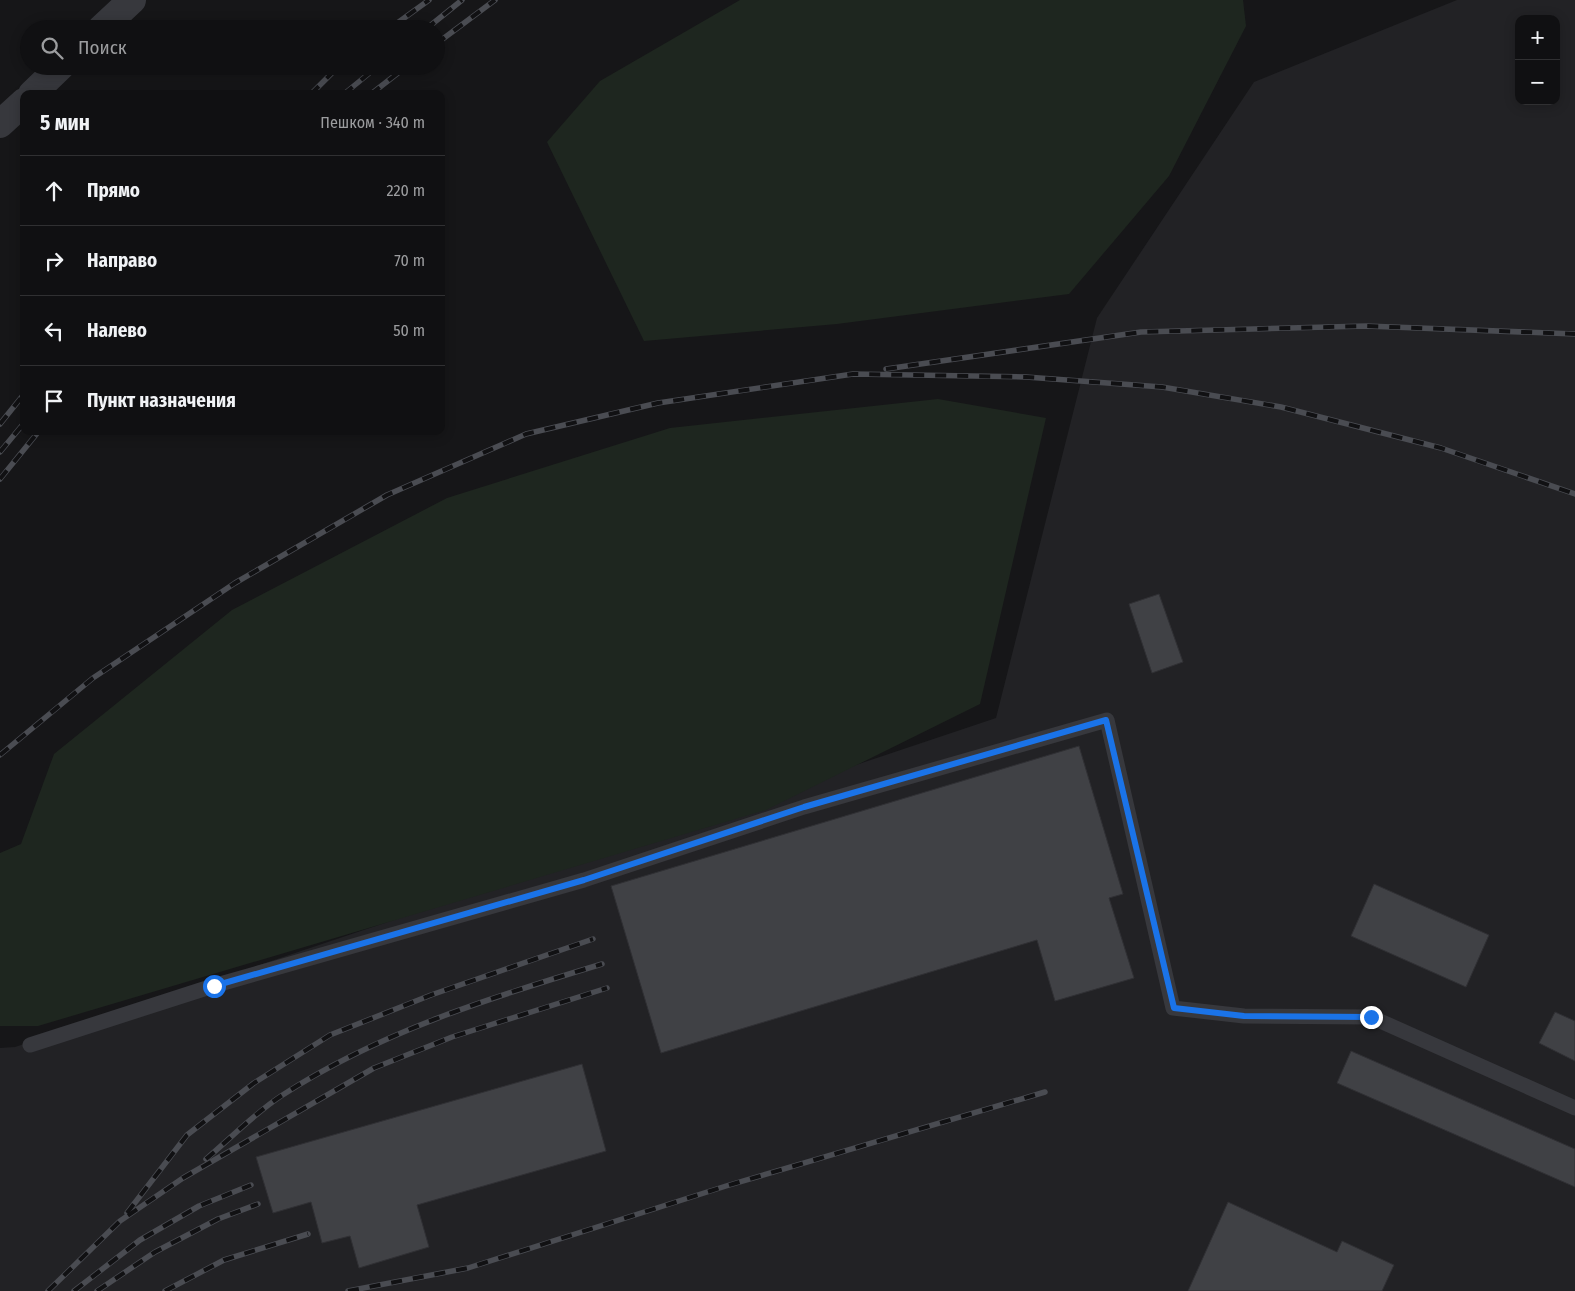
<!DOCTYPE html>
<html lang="ru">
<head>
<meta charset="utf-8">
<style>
	:root { --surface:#101012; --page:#19191b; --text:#f1f3f6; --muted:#9c9d9f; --line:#303032 }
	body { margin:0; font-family:"Fira Sans Condensed",sans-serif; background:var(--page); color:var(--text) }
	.controls { position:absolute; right:15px; top:15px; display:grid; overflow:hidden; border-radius:10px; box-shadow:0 2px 12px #0003 }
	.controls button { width:45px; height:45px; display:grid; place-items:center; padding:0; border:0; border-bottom:1px solid var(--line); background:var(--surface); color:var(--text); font:25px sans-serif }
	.stop { position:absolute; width:15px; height:15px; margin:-11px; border:4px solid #1a73e8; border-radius:50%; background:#fff }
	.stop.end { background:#1a73e8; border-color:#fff; box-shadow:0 1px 5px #0008 }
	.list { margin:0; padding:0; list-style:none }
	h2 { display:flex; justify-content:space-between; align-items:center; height:65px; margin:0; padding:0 20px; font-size:21px }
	h2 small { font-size:16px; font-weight:400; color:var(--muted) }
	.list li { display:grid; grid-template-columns:32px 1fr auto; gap:15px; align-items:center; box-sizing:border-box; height:70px; padding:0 20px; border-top:1px solid var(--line) }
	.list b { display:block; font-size:19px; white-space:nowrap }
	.list em { font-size:16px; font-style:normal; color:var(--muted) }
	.icon { flex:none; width:28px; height:28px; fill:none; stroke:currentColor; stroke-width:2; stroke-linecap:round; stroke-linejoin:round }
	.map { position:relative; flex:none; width:1575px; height:1291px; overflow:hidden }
	.search { position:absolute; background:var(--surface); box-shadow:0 2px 12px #0003; left:20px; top:20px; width:425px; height:55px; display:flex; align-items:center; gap:12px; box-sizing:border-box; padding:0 18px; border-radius:28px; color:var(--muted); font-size:19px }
	.panel { position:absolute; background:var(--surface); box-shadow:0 2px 12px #0003; left:20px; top:90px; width:425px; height:345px; border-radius:10px }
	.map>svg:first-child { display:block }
</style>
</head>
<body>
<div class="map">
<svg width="1575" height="1291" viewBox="0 0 1575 1291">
	<rect width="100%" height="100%" fill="#161618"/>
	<path fill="#222225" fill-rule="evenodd" d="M 1457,0 L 1575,0 L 1575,1291 L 0,1291 L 0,1048 L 15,1047 L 996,718 L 1097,318 L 1254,82 ZM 1519,19 L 1556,19 L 1556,101 L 1519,101 Z"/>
	<g fill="#1e261f">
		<polygon points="740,0 1243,0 1246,26 1169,176 1069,294 837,324 644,341 547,142 600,81"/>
		<polygon points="938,399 1046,418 980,704 766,810 38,1026 0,1026 0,853 21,844 54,754 232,610 447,498 670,428"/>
	</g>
	<g fill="#404145" stroke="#303034">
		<polygon points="1159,594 1183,662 1152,673 1129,604"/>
		<polygon points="1079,746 1123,894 1109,898 1134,978 1055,1001 1037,940 661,1053 611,886"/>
		<polygon points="1374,884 1489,935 1466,987 1351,936"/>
		<polygon points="1555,1012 1575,1021 1575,1061 1539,1043"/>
		<polygon points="1351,1051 1575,1149 1575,1187 1337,1083"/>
		<polygon points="582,1064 606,1151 417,1205 429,1247 359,1268 350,1236 322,1243 311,1202 273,1213 256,1157"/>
		<polygon points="1228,1202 1337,1252 1342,1241 1394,1265 1382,1291 1188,1291"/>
	</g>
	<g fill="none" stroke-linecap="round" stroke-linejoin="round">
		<polyline stroke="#37383d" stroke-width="15" points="30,1045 213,986 584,880 804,807 1107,720 1173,1008 1244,1016 1371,1017 1575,1108"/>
		<g stroke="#37383d" stroke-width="28">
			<polyline points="101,29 132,0"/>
			<polyline points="32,94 61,66"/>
			<polyline points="0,124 24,102"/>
		</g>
		<defs>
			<g id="rail">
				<polyline points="389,29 429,0"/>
				<polyline points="426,29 462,0"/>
				<polyline points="436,44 495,0"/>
				<polyline points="311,94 339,66"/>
				<polyline points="344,94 378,66"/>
				<polyline points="371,94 407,66"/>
				<polyline points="886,369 1141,332 1366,326 1575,334"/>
				<polyline points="0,424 24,394"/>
				<polyline points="0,452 24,423"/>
				<polyline points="0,479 39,431"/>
				<polyline points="0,755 93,678 235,583 387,495 526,434 658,403 853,374 1026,377 1162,387 1281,407 1441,448 1575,494"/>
				<path d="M 206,1159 C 231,1138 255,1113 281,1096 C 379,1032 492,997 602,964"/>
				<polyline points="127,1213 187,1135 254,1083 330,1035 431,995 593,939"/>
				<polyline points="48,1291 120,1221 183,1178 374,1068 452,1037 607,988"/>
				<polyline points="74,1291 140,1240 199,1206 251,1185"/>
				<polyline points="97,1291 155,1252 218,1219 258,1204"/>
				<polyline points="165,1291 224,1260 308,1234"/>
				<polyline points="348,1291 468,1268 726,1186 1045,1092"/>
			</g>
		</defs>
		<use href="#rail" stroke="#4a4c52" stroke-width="5.5"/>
		<use href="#rail" stroke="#111113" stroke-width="4" stroke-dasharray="11" stroke-linecap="butt"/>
	</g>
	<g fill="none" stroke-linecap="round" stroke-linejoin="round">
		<polyline stroke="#1a73e8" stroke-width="6" points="214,986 584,880 804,807 1106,720 1174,1008 1244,1016 1371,1017"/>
	</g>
</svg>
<div class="controls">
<button>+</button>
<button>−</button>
</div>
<div class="stop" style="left:214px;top:986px"></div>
<div class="stop end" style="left:1371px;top:1017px"></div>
<div class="search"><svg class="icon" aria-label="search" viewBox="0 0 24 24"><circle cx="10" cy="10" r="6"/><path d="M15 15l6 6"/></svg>Поиск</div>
<section class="panel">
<h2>5 мин<small>Пешком · 340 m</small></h2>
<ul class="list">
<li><svg class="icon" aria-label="ahead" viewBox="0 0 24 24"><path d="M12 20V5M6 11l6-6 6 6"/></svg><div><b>Прямо</b></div><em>220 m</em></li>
<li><svg class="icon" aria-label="right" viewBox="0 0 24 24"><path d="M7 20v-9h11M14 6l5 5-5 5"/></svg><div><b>Направо</b></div><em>70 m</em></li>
<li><svg class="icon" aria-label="left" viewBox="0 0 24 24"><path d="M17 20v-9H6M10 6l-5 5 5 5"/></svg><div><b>Налево</b></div><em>50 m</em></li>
<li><svg class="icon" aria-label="arrive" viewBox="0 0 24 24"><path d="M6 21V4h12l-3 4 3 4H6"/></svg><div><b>Пункт назначения</b></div></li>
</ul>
</section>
</div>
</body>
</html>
